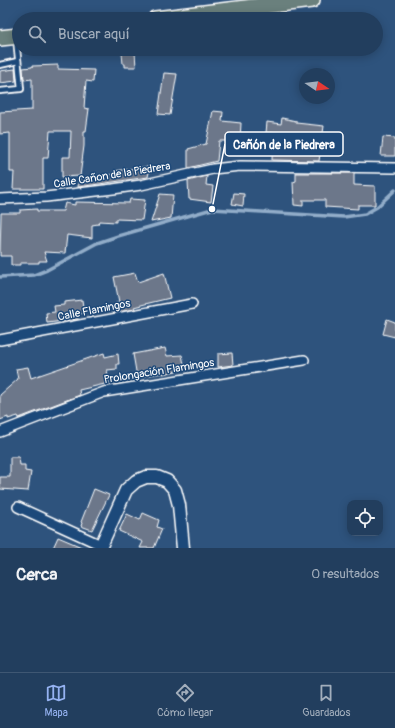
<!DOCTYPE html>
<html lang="es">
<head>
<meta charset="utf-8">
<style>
	:root { --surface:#223e5e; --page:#2a4564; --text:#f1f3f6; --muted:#a2aebc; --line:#3f5773; --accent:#95b2f1 }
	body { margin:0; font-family:Pangolin,sans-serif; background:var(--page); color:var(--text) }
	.controls { position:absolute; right:12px; bottom:12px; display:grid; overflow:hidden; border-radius:8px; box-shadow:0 2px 10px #0003 }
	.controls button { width:36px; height:36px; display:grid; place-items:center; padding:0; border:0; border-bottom:1px solid var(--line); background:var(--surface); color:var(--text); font:20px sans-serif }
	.compass { position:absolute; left:299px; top:68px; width:36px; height:36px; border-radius:50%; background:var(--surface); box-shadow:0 2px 10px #0003; rotate:103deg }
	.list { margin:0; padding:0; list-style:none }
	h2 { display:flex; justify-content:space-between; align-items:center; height:52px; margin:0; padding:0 16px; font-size:17px }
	h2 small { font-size:13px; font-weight:400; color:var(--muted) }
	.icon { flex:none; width:22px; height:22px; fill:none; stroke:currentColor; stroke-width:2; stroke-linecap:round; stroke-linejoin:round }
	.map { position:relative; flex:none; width:395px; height:548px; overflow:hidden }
	.search { position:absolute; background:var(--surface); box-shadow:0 2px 10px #0003; left:12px; right:12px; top:12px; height:44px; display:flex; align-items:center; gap:10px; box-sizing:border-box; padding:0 14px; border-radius:22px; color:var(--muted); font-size:15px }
	.sheet { height:124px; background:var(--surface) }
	nav { display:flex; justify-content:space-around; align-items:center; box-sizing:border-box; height:56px; border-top:1px solid var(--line); background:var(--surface); font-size:11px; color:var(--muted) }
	nav a { display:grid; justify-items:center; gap:2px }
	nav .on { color:var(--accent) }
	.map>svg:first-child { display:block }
</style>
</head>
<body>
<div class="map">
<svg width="395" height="548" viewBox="0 0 395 548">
	<rect width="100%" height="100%" fill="#2e537d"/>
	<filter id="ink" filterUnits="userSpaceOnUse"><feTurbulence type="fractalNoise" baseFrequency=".025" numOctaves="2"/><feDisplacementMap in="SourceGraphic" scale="8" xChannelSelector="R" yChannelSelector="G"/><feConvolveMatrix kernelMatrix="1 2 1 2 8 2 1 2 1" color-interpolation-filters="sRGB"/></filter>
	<g filter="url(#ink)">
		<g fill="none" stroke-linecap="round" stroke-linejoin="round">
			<polyline stroke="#92adc9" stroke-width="3.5" points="0,277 34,275 47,270 97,243 118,236 212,209 344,217 365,214 377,207 395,190"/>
		</g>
		<g fill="#6c778a" stroke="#fff">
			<polygon points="135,52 136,67 125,67 125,64 123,64 122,53"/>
			<polygon points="58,65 58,69 94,70 93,82 86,81 84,108 89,109 86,131 84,131 84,146 80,176 62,177 62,157 70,157 71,131 50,131 48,158 43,158 43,189 13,189 14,172 10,172 10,133 0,134 0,112 32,110 32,79 24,80 23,68 32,67 32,66"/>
			<polygon points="15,69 16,81 0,83 0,71"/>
			<polygon points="164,73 177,74 170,115 158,114"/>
			<polygon points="213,111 223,112 222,121 241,123 240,141 219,141 217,161 188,168 188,149 206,144"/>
			<polygon points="282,118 296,121 296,123 324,126 319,161 272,160 273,133 266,133 267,122 281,124"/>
			<polygon points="383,137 395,138 395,156 381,156"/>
			<polygon points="144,167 150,167 148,177 78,187 79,178 115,174 114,171"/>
			<polygon points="296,173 354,173 354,185 375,186 375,205 358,205 358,209 325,207 325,200 303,200 303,206 294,205 293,182 296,181"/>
			<polygon points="207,176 206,185 213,186 211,202 189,199 188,181"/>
			<polygon points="234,193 244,194 243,206 232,204"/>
			<polygon points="160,194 173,195 171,218 151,222"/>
			<polygon points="130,199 145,200 142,220 116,219 116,222 99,221 98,224 92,225 92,238 67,235 65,253 44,252 47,261 39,261 39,263 20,263 20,265 11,265 11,256 0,256 1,213 20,213 20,210 37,209 37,211 63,211 65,203 75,205 75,202 129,203"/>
			<polygon points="135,273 138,282 164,273 170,298 145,304 134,307 135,309 119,312 116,303 119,302 114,277"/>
			<polygon points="82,300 84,313 78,314 78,319 47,323 46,313 55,312 54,306 64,305 64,302"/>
			<polygon points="387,319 395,322 395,337 383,334"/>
			<polygon points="165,348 167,356 182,355 185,369 163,374 163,373 137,377 133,354"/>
			<polygon points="104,353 105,357 118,354 119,364 117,364 117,369 107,370 109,383 79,390 80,395 19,418 18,416 8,419 8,417 0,420 0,395 18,379 16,369 28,367 31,378"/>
			<polygon points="232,353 233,365 218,367 218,354"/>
			<polygon points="10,457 19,457 20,465 25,465 25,471 31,472 28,491 0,489 0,477 10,477"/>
			<polygon points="94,489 109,495 92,530 81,526 82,523 81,522"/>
			<polygon points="143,513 159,520 157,527 162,529 154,548 140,548 143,542 119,531 127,514 140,520"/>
			<polygon points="58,537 84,548 53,548"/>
		</g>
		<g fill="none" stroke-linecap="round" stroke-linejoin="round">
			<defs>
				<g id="service">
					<polyline points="0,65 18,61"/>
					<polyline points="0,91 21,89 16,38"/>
				</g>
				<g id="minor">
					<polyline points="0,199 46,197 113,189 141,185 213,169 240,166 395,168"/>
					<polyline points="0,340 192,304"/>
					<polyline points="0,432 104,392 304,360"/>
					<polyline points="18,507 101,545"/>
				</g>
				<polyline id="tertiary" points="100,548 126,490 136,481 146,477 157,477 167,481 175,490 179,505 183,548"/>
				<g id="primary">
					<polyline points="155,19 312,0"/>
					<polyline points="0,38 19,36"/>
				</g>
			</defs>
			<use href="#service" stroke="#fff" stroke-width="8"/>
			<use href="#minor" stroke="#fff" stroke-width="12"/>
			<use href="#tertiary" stroke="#fff" stroke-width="15"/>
			<use href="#primary" stroke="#fff" stroke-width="18"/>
			<use href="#service" stroke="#1f4a7a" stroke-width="4.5"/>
			<use href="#minor" stroke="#1f4a7a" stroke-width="9"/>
			<use href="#tertiary" stroke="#1f4a7a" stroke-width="12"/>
			<use href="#primary" stroke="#6a807d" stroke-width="15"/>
		</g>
	</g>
	<g text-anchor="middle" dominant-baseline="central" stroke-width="3" stroke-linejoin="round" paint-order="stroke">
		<g font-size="11" fill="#fff" stroke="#1f4a7a">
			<text transform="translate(112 175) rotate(-9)">Calle Cañon de la Piedrera</text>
			<text transform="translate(94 310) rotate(-11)">Calle Flamingos</text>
			<text transform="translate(159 371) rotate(-9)">Prolongación Flamingos</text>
		</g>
	</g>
	<path fill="none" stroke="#fff" stroke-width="1.5" d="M212 209L225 144"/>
	<circle fill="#fff" stroke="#1f4a7a" stroke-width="1.5" cx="212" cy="209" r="4"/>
	<rect fill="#1f4a7a" stroke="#fff" stroke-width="1.5" x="225" y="132" width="118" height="24" rx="4"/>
	<g font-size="12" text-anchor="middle" font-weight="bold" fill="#fff">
		<text x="284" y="149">Cañón de la Piedrera</text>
	</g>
</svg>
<div class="controls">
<button><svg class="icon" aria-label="locate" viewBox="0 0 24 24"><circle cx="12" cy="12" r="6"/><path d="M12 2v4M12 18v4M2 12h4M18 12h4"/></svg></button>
</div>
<svg class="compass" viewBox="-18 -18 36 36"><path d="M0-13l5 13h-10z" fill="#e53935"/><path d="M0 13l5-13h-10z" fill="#a2aebc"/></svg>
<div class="search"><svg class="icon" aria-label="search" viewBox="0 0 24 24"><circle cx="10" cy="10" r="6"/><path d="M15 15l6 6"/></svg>Buscar aquí</div>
</div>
<section class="sheet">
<h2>Cerca<small>0 resultados</small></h2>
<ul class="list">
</ul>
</section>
<nav>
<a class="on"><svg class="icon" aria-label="map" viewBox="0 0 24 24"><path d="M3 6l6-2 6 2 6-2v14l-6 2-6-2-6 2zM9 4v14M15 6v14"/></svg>Mapa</a>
<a><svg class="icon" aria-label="directions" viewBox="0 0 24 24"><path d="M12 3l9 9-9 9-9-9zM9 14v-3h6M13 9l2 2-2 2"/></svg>Cómo llegar</a>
<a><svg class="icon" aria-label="saved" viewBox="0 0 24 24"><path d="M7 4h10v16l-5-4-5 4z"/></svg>Guardados</a>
</nav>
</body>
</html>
